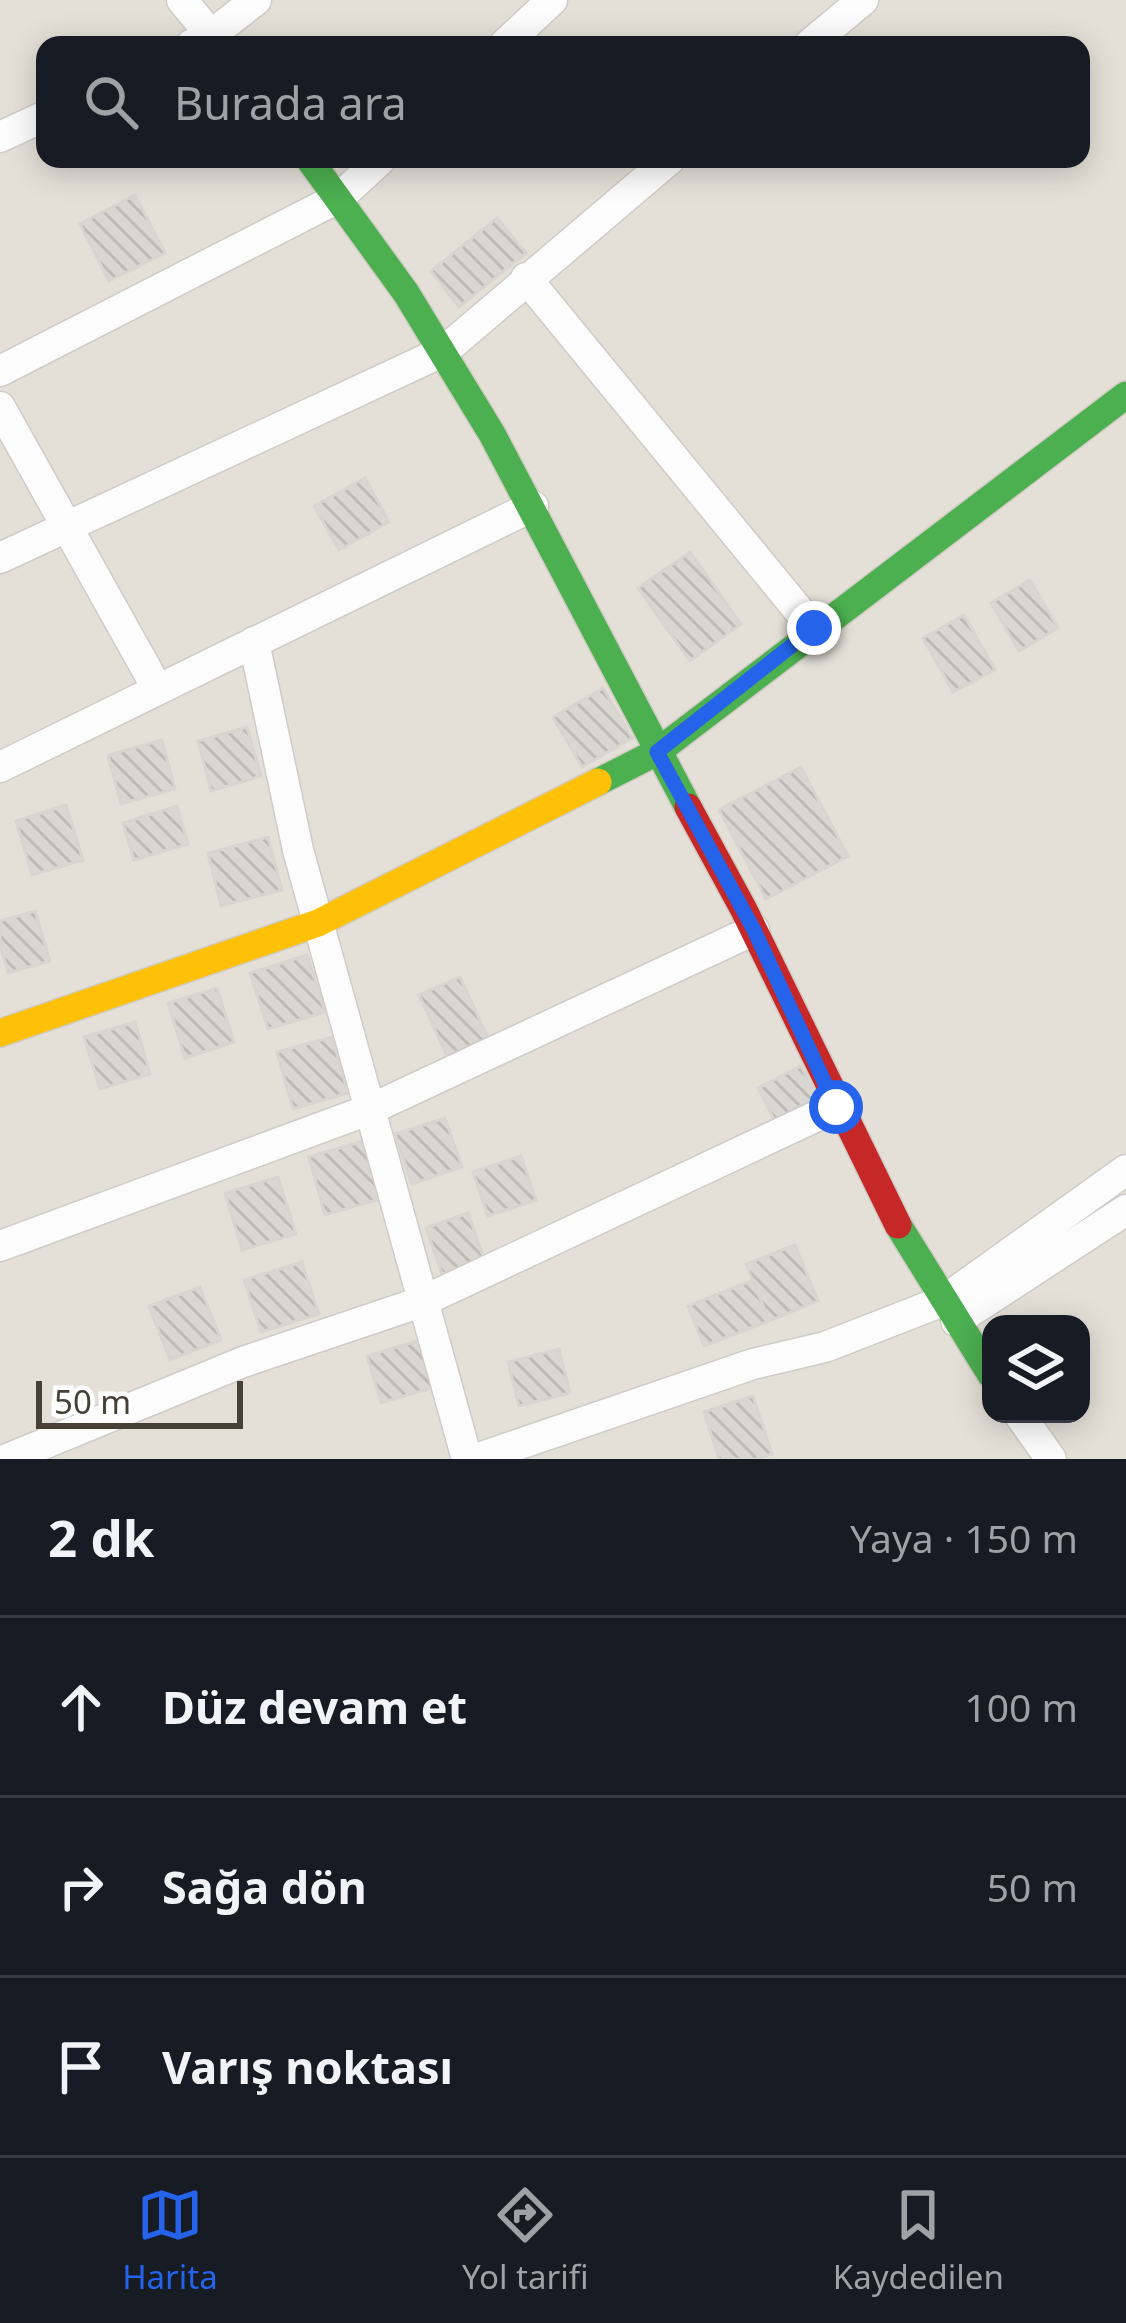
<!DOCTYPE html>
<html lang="tr">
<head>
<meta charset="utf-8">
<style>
	:root { --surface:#171b24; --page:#20242c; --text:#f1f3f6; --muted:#9ea1a6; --line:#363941; --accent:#2563eb }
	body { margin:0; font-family:"Noto Sans",sans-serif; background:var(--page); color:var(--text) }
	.controls { position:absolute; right:36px; bottom:36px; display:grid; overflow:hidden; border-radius:24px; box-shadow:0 6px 30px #0003 }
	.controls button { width:108px; height:108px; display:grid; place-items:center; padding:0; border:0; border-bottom:3px solid var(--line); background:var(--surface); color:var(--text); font:60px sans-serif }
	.scale { position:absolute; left:36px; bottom:30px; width:207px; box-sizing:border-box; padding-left:12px; border:6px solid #464037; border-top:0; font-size:33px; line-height:42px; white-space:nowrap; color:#464037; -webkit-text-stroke:9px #fff; paint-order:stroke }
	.stop { position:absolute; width:36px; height:36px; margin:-27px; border:9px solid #2563eb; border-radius:50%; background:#fff }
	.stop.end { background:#2563eb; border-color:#fff; box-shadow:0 3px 12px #0008 }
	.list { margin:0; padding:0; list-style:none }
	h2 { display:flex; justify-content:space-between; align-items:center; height:156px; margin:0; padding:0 48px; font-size:51px }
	h2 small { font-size:39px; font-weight:400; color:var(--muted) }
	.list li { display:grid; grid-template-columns:78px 1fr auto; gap:36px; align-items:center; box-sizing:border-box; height:180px; padding:0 48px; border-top:3px solid var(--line) }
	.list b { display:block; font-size:45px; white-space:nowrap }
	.list em { font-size:39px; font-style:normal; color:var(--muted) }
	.icon { flex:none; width:66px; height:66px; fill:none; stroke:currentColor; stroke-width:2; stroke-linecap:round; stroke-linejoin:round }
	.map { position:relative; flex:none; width:1126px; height:1459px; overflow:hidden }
	.search { position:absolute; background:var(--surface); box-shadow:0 6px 30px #0003; left:36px; right:36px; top:36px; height:132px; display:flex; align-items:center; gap:30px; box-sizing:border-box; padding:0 42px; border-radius:24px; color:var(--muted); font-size:45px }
	.sheet { height:696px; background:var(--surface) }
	nav { display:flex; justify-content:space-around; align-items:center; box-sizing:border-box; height:168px; border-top:3px solid var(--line); background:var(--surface); font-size:33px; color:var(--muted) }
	nav a { display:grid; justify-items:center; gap:6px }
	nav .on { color:var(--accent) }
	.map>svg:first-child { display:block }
</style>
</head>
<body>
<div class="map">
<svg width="1126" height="1459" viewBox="0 0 1126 1459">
	<defs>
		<pattern id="building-back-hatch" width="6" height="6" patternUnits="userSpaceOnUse" patternTransform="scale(3)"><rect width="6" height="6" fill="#dad7d3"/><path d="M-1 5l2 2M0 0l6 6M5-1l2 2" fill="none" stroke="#bcbab6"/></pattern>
	</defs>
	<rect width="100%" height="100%" fill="#f0eeeb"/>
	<path fill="#e4e0d8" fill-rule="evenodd" d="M 0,0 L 1126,0 L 1126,1459 L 0,1459 ZM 45,45 L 1081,45 L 1081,159 L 45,159 ZM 991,1324 L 1081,1324 L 1081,1414 L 991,1414 Z"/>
	<g fill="url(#building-back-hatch)" stroke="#d8d5d1" stroke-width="3">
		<polygon points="135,195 165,253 109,281 80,224"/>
		<polygon points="497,218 526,253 459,307 431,271"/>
		<polygon points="365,478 389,522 339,550 314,506"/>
		<polygon points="690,552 741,624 690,661 638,588"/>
		<polygon points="1030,580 1058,628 1019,651 991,603"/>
		<polygon points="964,615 995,670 953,692 923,638"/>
		<polygon points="603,688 632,738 582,767 553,717"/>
		<polygon points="247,727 261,776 211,791 198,741"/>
		<polygon points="162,740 175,789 121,804 108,755"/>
		<polygon points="801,767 848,856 766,899 719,810"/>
		<polygon points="66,805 83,860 32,875 16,821"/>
		<polygon points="177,806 188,844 134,860 123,823"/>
		<polygon points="268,837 282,890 221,906 208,853"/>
		<polygon points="35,911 50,961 8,973 0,944 0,921"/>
		<polygon points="307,955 325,1012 268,1029 250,973"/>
		<polygon points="460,977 488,1038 447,1056 419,995"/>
		<polygon points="217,988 234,1042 185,1058 168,1003"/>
		<polygon points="135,1022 150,1074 100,1089 84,1037"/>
		<polygon points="332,1037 348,1093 293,1109 277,1052"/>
		<polygon points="801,1066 817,1097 774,1120 758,1088"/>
		<polygon points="445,1118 462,1167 412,1184 395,1134"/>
		<polygon points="363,1141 380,1199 325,1215 309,1157"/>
		<polygon points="521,1156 536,1200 488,1216 473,1172"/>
		<polygon points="278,1177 296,1234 242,1250 225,1193"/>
		<polygon points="468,1213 484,1259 442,1274 426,1228"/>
		<polygon points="795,1245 818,1301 769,1321 746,1264"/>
		<polygon points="302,1262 319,1314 261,1332 244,1280"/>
		<polygon points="753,1280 769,1321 704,1346 688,1306"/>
		<polygon points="200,1287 221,1340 170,1360 149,1306"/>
		<polygon points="421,1340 435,1387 381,1403 367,1356"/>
		<polygon points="559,1349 570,1393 519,1406 508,1362"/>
		<polygon points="753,1396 772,1454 756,1459 719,1459 704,1412"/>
	</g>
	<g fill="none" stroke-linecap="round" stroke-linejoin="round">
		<defs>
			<g id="street">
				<polyline points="182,0 219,45"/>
				<polyline points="191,45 211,35 256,0"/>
				<polyline points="504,45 552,0"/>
				<polyline points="809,45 863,0"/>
				<polyline points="0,137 45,116"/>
				<polyline points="526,278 814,629"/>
				<polyline points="0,371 340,197 381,159"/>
				<polyline points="0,407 157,688"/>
				<polyline points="0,558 444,351 670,159"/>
				<polyline points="254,642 298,850 467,1459"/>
				<polyline points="0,767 533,506"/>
				<polyline points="0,1246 371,1109 754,930"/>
				<polyline points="956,1321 1126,1210"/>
				<polyline points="1019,1414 1051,1459"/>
				<polyline points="7,1459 243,1362 421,1302 836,1107"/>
				<polyline points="476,1459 753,1364 825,1347 943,1301 1126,1170"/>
			</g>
			<g id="fast">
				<polyline points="309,159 406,293 492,434 688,807"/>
				<polyline points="598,782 657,752 1126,395"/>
				<polyline points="898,1225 991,1375"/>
			</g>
			<polyline id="slow" points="0,1033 318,923 598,782"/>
			<polyline id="jam" points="688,807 744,910 898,1225"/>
		</defs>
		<use href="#street" stroke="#ceccc8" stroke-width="33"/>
		<use href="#fast" stroke="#cfcbc2" stroke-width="30"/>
		<use href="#slow" stroke="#cfcbc2" stroke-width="30"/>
		<use href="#jam" stroke="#cfcbc2" stroke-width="30"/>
		<use href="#street" stroke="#fdfcfc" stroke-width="30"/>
		<use href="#fast" stroke="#4caf50" stroke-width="27"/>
		<use href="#slow" stroke="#ffc107" stroke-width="27"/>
		<use href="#jam" stroke="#c62828" stroke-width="27"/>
	</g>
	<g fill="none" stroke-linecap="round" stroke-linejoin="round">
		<polyline stroke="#2563eb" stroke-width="15" points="814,628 657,752 754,930 836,1107"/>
	</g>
</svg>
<div class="controls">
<button><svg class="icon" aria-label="layers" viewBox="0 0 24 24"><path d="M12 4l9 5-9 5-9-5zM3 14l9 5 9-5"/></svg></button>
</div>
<div class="scale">50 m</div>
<div class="stop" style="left:836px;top:1107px"></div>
<div class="stop end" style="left:814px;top:628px"></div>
<div class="search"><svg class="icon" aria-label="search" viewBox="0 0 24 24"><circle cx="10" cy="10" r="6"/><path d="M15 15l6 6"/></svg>Burada ara</div>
</div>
<section class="sheet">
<h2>2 dk<small>Yaya · 150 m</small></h2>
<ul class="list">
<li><svg class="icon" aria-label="ahead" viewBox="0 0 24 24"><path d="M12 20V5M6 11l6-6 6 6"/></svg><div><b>Düz devam et</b></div><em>100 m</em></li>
<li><svg class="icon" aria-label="right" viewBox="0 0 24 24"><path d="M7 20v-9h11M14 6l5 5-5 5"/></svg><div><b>Sağa dön</b></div><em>50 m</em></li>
<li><svg class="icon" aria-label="arrive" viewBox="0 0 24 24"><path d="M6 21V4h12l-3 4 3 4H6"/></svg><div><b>Varış noktası</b></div></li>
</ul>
</section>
<nav>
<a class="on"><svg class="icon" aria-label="map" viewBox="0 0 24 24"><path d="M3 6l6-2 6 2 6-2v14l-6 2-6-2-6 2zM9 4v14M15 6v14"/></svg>Harita</a>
<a><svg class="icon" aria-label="directions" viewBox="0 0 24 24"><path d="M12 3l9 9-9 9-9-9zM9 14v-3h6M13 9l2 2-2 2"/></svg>Yol tarifi</a>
<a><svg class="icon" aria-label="saved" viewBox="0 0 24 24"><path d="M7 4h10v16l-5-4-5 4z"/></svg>Kaydedilen</a>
</nav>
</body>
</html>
